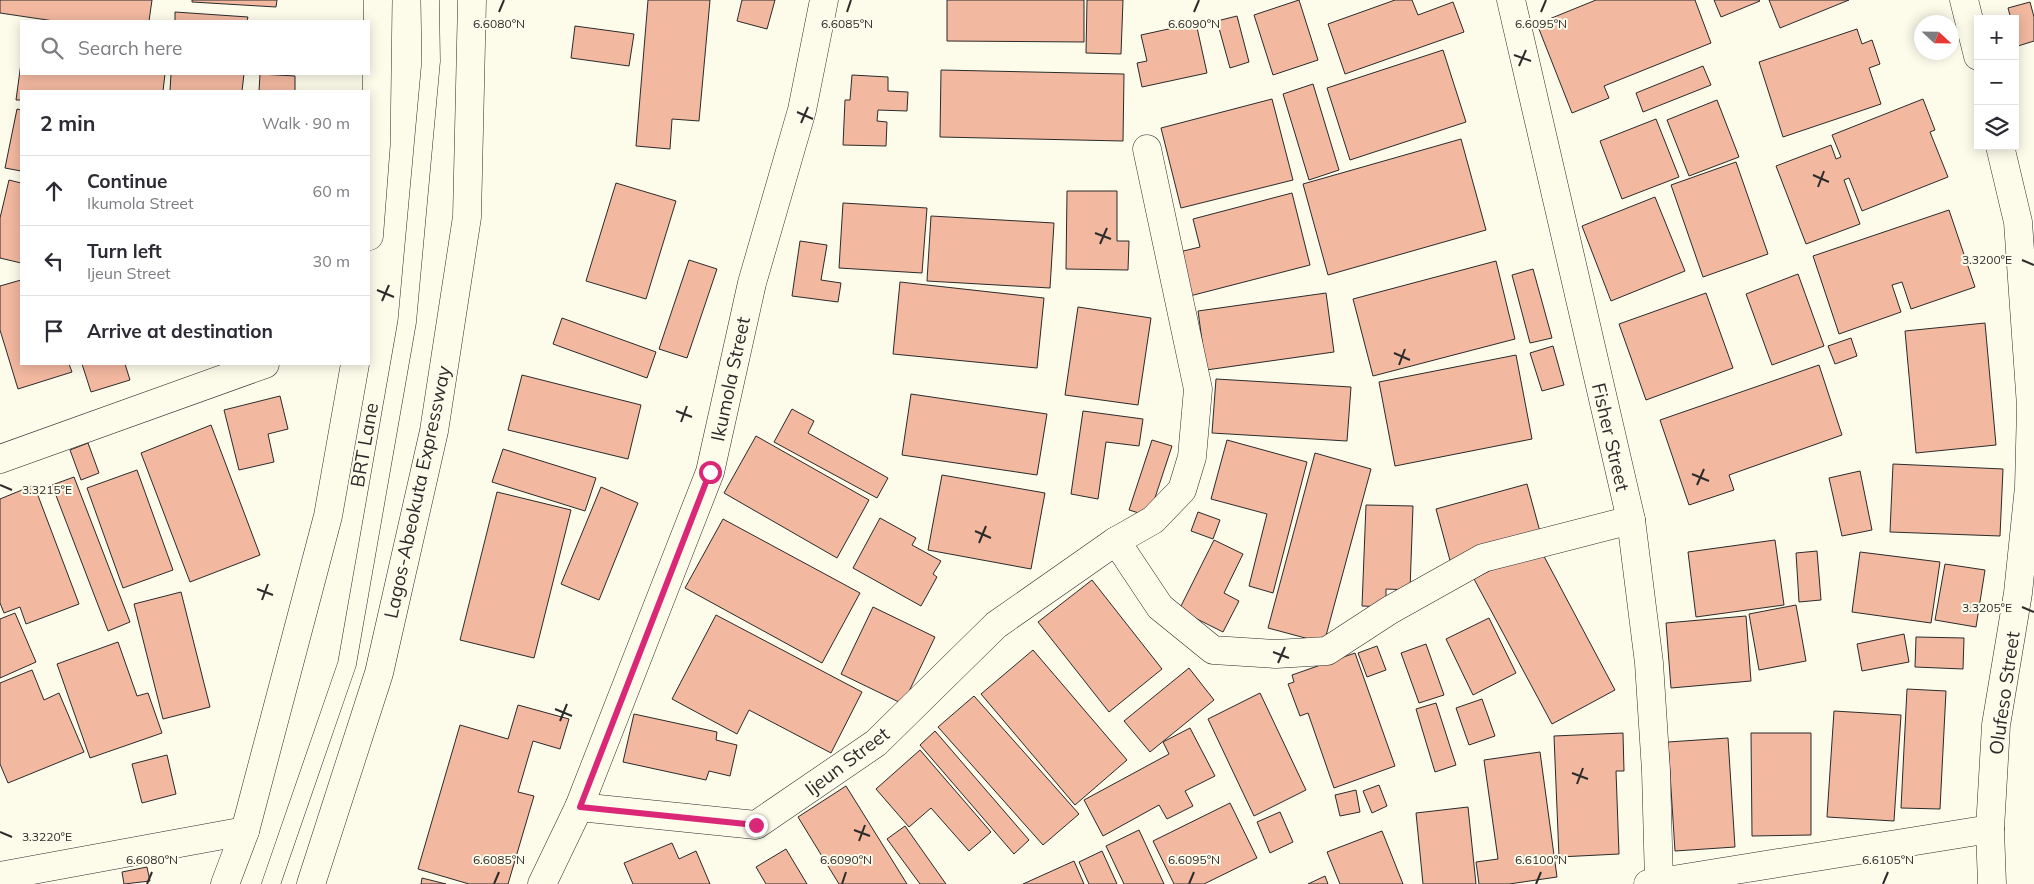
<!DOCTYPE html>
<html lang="en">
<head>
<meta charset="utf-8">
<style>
	:root { --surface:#fff; --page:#f2f2f3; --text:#2b2b33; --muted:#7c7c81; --line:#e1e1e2 }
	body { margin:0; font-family:Mulish,sans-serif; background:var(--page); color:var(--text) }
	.controls { position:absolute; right:15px; top:15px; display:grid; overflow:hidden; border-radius:0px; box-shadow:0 2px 12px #0003 }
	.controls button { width:45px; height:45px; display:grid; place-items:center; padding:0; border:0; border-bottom:1px solid var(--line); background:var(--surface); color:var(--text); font:25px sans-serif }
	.compass { position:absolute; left:1914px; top:15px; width:45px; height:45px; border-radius:50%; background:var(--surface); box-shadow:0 2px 12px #0003; rotate:112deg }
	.stop { position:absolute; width:15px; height:15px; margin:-11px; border:4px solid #db2777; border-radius:50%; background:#fff }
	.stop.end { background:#db2777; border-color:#fff; box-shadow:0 1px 5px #0008 }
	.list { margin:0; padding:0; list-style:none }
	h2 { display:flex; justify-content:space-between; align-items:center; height:65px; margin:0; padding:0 20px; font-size:21px }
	h2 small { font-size:16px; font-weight:400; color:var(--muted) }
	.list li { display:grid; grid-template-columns:32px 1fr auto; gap:15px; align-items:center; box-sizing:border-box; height:70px; padding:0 20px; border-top:1px solid var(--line) }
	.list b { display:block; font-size:19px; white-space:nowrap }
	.list p { margin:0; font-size:16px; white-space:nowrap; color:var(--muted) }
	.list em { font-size:16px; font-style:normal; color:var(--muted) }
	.icon { flex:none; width:28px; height:28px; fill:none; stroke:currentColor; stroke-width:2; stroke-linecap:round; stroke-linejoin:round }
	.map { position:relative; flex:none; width:2034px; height:884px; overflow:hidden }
	.search { position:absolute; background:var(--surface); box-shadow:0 2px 12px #0003; left:20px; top:20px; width:350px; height:55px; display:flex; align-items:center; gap:12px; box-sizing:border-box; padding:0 18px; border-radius:0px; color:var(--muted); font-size:19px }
	.panel { position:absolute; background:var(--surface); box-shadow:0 2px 12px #0003; left:20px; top:90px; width:350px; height:275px; border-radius:0px }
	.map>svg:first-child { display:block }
</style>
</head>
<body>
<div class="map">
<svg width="2034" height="884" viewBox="0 0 2034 884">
	<rect width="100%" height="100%" fill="#fdfbea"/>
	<g fill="#f2b8a0" stroke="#2b2b2b">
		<polygon points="0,0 152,0 149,21 54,21 0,13"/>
		<polygon points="192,0 277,0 276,7 192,2"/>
		<polygon points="648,0 710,0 699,121 672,119 670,149 636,146"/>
		<polygon points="742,0 775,0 767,29 737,21"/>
		<polygon points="947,0 1084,0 1084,42 947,41"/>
		<polygon points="1087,0 1123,0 1121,54 1086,53"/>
		<polygon points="1299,0 1318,60 1273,75 1254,15"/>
		<polygon points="1395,0 1412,0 1418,15 1453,2 1464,32 1345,74 1328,24"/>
		<polygon points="1596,0 1695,0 1711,43 1604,86 1609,98 1572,113 1537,24"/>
		<polygon points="1714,0 1759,0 1760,1 1721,17"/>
		<polygon points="1769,0 1849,0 1780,28"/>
		<polygon points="2030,2 2034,17 2034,41 2018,46 2015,19 2011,19 2008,8"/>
		<polygon points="175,12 248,17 247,21 175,21"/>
		<polygon points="1237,16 1249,62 1230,68 1217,21"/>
		<polygon points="1196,23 1207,73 1142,87 1137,63 1147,61 1141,35"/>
		<polygon points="575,26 634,34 629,66 571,58"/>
		<polygon points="1857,29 1862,44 1872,40 1880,64 1869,68 1881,104 1783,137 1759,62"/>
		<polygon points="1443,50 1466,122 1350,160 1327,88"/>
		<polygon points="21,63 21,74 165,74 163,91 21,91 21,100 16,100"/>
		<polygon points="1703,66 1711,85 1643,112 1636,93"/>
		<polygon points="941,70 1124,74 1123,141 940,137"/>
		<polygon points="171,74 244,74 242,91 170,91"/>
		<polygon points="260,74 295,76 295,91 259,91"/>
		<polygon points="852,75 888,77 888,91 908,92 907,111 878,110 877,121 887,122 886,146 843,145 845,100 850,100"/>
		<polygon points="1313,84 1339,170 1309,180 1283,94"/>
		<polygon points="1272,99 1293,180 1181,208 1161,128"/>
		<polygon points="1923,99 1935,130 1930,132 1948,177 1862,211 1849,178 1844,180 1860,224 1806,244 1776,166 1831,145 1836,159 1841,157 1832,135"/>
		<polygon points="1717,100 1739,157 1689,176 1667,120"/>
		<polygon points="17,109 21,110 21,171 5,168"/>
		<polygon points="1656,119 1679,177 1622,199 1600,141"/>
		<polygon points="1461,139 1486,230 1328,275 1303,184"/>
		<polygon points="1736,162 1768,254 1703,277 1671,185"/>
		<polygon points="9,180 21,183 21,263 0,258 0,218"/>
		<polygon points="616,183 676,201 646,299 586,281"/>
		<polygon points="1067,191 1117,191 1117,241 1129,241 1128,270 1066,269"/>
		<polygon points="1292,193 1310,265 1186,297 1175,253 1200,247 1193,219"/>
		<polygon points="1655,197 1685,271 1611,301 1582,226"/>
		<polygon points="843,203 927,208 922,273 839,268"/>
		<polygon points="1949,210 1975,287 1911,309 1902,282 1892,285 1901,312 1839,334 1813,256"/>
		<polygon points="931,216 1054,223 1050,288 927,281"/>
		<polygon points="800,241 827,245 821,280 841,283 838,302 792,296"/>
		<polygon points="689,260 717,269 687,358 659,349"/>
		<polygon points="1496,261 1515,339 1373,376 1353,299"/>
		<polygon points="1533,269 1552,338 1530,343 1512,275"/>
		<polygon points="1798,274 1824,346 1772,365 1746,294"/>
		<polygon points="21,280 21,364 69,364 72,372 18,389 0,330 0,286"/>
		<polygon points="900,282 1044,298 1037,368 893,354"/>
		<polygon points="1326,293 1334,352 1206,370 1198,311"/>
		<polygon points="1706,293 1733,368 1646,400 1619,324"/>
		<polygon points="1078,307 1151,318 1138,405 1065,395"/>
		<polygon points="562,318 656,352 647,378 553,344"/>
		<polygon points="1985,323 1996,445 1916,453 1905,331"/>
		<polygon points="1851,338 1857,356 1835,364 1828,346"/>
		<polygon points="1553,346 1564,385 1542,391 1530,353"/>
		<polygon points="1516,355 1532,439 1395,466 1379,382"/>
		<polygon points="82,364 125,364 130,380 91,392"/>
		<polygon points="1819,365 1842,435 1729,475 1734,490 1689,505 1660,420"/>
		<polygon points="522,375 641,405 628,459 508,430"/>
		<polygon points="1216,379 1351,387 1347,441 1212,433"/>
		<polygon points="911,394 1047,414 1037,475 902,455"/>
		<polygon points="280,396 288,429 268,434 274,462 239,470 224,410"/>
		<polygon points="792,409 814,421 808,433 888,478 877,498 774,442"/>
		<polygon points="1083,411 1143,419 1139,446 1106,442 1098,499 1071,494"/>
		<polygon points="211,425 260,555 190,582 141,453"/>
		<polygon points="756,436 869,500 837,558 724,493"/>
		<polygon points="1152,440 1172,446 1149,516 1129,510"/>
		<polygon points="1227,440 1307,462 1273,593 1249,586 1267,514 1211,499"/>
		<polygon points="88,443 99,473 81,480 70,450"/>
		<polygon points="503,449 596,478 585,511 492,482"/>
		<polygon points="1315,453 1371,469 1324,643 1268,628"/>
		<polygon points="1893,464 2003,469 2000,536 1890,532"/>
		<polygon points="137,470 173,570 123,588 87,488"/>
		<polygon points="1860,471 1872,530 1842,536 1829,478"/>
		<polygon points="942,475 1045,493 1031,569 928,550"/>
		<polygon points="74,477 130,622 108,631 52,485"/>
		<polygon points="1527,484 1542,539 1451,564 1436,509"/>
		<polygon points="34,485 79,604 26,624 20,607 4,613 0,603 0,499"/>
		<polygon points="601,487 638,503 599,600 561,584"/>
		<polygon points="497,492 571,510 534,658 460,640"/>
		<polygon points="1366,505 1413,506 1410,590 1386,589 1386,607 1362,606"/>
		<polygon points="1198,512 1220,520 1213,539 1191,531"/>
		<polygon points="880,518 916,538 912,545 941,561 933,574 937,577 921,606 853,568"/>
		<polygon points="723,519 860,593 822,663 685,588"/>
		<polygon points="1214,540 1243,554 1224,593 1239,601 1223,632 1179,610"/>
		<polygon points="1775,540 1784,605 1696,617 1688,552"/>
		<polygon points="1538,545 1615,690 1552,724 1474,579"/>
		<polygon points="1817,551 1821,600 1799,602 1796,553"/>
		<polygon points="1860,552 1940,562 1931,623 1852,612"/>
		<polygon points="1945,564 1985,570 1976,627 1935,620"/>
		<polygon points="1092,580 1162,669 1109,712 1038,622"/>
		<polygon points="181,592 210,707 163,719 134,604"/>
		<polygon points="1796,605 1806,661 1759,670 1749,614"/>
		<polygon points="873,607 935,637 903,704 841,674"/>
		<polygon points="15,613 36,662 0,678 0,619"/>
		<polygon points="716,615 862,692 831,753 749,710 737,734 672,699"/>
		<polygon points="1746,616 1751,681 1671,688 1666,623"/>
		<polygon points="1489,618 1516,673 1473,695 1446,639"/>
		<polygon points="1904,634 1909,662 1862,671 1857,644"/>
		<polygon points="1916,637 1964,638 1963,669 1915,667"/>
		<polygon points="118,642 137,696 148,693 162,733 90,758 57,664"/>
		<polygon points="1426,644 1444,695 1419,703 1401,653"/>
		<polygon points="1377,646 1386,670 1367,677 1358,653"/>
		<polygon points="1033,650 1127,760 1075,805 981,694"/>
		<polygon points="1355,653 1395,766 1334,788 1308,713 1300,716 1288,684 1294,682 1292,675"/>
		<polygon points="1189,668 1214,700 1150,752 1124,721"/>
		<polygon points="32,670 44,700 59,693 84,752 8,783 0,764 0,683"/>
		<polygon points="1907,689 1946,691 1940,809 1901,808"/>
		<polygon points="1260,693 1306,790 1254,816 1208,719"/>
		<polygon points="974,696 1079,814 1043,845 938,727"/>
		<polygon points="1482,699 1495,736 1469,745 1456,708"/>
		<polygon points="1436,703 1456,765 1435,772 1416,709"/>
		<polygon points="518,705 569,719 560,749 533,741 518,792 534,796 508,884 469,884 418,869 460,725 508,739"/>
		<polygon points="1834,711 1901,715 1894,821 1827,817"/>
		<polygon points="634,714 717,732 716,740 737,745 730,776 709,771 706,780 623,762"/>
		<polygon points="1190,728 1215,776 1185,791 1193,806 1167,819 1159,805 1103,836 1084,800 1169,754 1163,742"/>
		<polygon points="935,731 1029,840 1014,854 920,745"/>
		<polygon points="1623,733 1624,771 1616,771 1619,854 1559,857 1554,736"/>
		<polygon points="1751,733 1811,733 1811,835 1752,836"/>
		<polygon points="1728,738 1735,847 1675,851 1668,742"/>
		<polygon points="920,750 991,832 969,851 931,808 909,827 876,789"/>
		<polygon points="1540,752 1557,877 1509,884 1479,884 1476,862 1498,859 1484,760"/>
		<polygon points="167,755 176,794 142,803 132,764"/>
		<polygon points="1379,785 1387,806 1372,813 1363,791"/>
		<polygon points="846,786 907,884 839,884 798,817"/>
		<polygon points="1356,790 1360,812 1340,816 1335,795"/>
		<polygon points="1230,803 1257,858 1204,884 1174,884 1153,841"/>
		<polygon points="1468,807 1476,884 1423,884 1416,813"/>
		<polygon points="1280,812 1293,842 1270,853 1257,822"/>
		<polygon points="905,826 946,884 920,884 887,839"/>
		<polygon points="1139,830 1164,884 1124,884 1106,846"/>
		<polygon points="1382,831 1403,884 1340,884 1327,852"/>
		<polygon points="672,843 679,859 696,851 710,884 633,884 624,863"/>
		<polygon points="786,849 807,884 766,884 756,867"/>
		<polygon points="1102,851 1117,884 1089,884 1079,862"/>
		<polygon points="1074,861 1084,884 1023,884"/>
		<polygon points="147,867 150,881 124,884 122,872"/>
		<polygon points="1325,876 1328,884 1308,884"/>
		<polygon points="422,878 446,884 421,884"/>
	</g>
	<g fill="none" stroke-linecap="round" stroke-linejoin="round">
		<defs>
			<polyline id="lane" points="271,884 347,664 407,322 431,61 430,0"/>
			<g id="street">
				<polyline points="1511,0 1631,520 1649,663 1656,771 1659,882"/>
				<polyline points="1964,0 1978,56"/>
				<polyline points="0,459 265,364"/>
				<polyline points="1116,541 1160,607 1213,650 1276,654 1327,651 1390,610 1483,558 1631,520"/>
				<polyline points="579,807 756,825 876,743 996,625 1116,541 1153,520 1182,490 1192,457 1198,389 1147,149"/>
				<polyline points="0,876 245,831"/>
				<polyline points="1648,884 1990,829"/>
				<polyline points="1992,884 1990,829 1996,725 2018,593 2029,487 2031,406 2018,222 2000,146"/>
			</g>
			<polyline id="secondary" points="542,884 579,807 710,472 752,283 802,110 824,0"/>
			<g id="highway">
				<polyline points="369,236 376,145 378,0"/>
				<polyline points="225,884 245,831 328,516 355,364"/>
				<polyline points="311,884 379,673 434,431 467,217 472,0"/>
			</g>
		</defs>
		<use href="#lane" stroke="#2b2b2b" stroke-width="19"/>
		<use href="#street" stroke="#2b2b2b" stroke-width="29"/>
		<use href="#secondary" stroke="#2b2b2b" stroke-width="29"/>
		<use href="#highway" stroke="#2b2b2b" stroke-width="29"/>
		<use href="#lane" stroke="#fdfbea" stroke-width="18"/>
		<use href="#street" stroke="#fdfbea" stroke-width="28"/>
		<use href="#secondary" stroke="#fdfbea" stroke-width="28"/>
		<use href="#highway" stroke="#fdfbea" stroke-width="28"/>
	</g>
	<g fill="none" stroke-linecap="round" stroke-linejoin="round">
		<polyline stroke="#db2777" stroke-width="6" points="710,472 580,807 756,825"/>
	</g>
	<path fill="none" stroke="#2b2b2b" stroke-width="2" d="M 499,12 L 504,0M 847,12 L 851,0M 1194,12 L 1199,0M 1541,12 L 1546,0M 1514,55 L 1531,61M 1519,66 L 1526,50M 797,112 L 813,119M 801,123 L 808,107M 1813,175 L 1829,182M 1818,187 L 1824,171M 1095,233 L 1111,239M 1100,244 L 1107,228M 2022,260 L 2034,265M 377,290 L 394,297M 382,301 L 389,285M 1394,353 L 1410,360M 1399,365 L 1405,349M 676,411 L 692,417M 681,422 L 687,406M 1692,474 L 1709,481M 0,485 L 12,490M 1697,485 L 1704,469M 975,531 L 991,538M 979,543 L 986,526M 257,589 L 273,595M 262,600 L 268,584M 2022,607 L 2034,612M 1273,652 L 1289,658M 1278,663 L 1285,647M 555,709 L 572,716M 560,721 L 567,704M 1572,773 L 1588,779M 1577,784 L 1583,768M 854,830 L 870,836M 0,832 L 12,837M 859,841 L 865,825M 147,884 L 152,872M 494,884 L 499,872M 842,884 L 846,872M 1189,884 L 1194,872M 1536,884 L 1541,872M 1883,884 L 1888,872"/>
	<g text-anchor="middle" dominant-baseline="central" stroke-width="4" stroke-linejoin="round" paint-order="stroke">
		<g font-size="19" fill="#2b2b2b" stroke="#fdfbea">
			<text transform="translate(730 379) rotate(-78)">Ikumola Street</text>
			<text transform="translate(1611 437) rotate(77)">Fisher Street</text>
			<text transform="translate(364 445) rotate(-80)">BRT Lane</text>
			<text transform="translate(417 492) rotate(-78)">Lagos-Abeokuta Expressway</text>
			<text transform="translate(2004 693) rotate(-82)">Olufeso Street</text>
			<text transform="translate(847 761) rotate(-37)">Ijeun Street</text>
		</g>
	</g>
	<g font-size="12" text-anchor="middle" fill="#2b2b2b" stroke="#fdfbea" stroke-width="4" stroke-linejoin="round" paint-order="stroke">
		<text x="499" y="28">6.6080°N</text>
		<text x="847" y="28">6.6085°N</text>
		<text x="1194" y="28">6.6090°N</text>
		<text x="1541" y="28">6.6095°N</text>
		<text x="1987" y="264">3.3200°E</text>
		<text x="47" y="494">3.3215°E</text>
		<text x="1987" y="612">3.3205°E</text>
		<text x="47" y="841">3.3220°E</text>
		<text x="152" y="864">6.6080°N</text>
		<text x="499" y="864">6.6085°N</text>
		<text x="846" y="864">6.6090°N</text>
		<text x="1194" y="864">6.6095°N</text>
		<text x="1541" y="864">6.6100°N</text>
		<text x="1888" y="864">6.6105°N</text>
	</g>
</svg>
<div class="controls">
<button>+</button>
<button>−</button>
<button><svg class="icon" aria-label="layers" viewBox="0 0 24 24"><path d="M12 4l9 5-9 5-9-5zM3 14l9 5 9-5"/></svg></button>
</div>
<svg class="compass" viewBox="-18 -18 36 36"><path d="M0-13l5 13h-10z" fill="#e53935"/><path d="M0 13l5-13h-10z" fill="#7c7c81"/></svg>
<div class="stop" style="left:710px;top:472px"></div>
<div class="stop end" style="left:756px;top:825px"></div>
<div class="search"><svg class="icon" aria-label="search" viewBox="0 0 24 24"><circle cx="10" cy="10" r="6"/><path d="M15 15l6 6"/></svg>Search here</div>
<section class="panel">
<h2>2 min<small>Walk · 90 m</small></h2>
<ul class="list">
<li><svg class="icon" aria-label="ahead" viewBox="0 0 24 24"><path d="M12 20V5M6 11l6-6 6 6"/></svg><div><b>Continue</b><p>Ikumola Street</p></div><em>60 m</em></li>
<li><svg class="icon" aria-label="left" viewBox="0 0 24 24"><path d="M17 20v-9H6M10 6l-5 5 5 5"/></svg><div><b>Turn left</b><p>Ijeun Street</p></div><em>30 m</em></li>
<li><svg class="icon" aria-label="arrive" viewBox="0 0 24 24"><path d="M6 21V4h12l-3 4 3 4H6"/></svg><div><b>Arrive at destination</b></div></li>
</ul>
</section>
</div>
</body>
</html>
